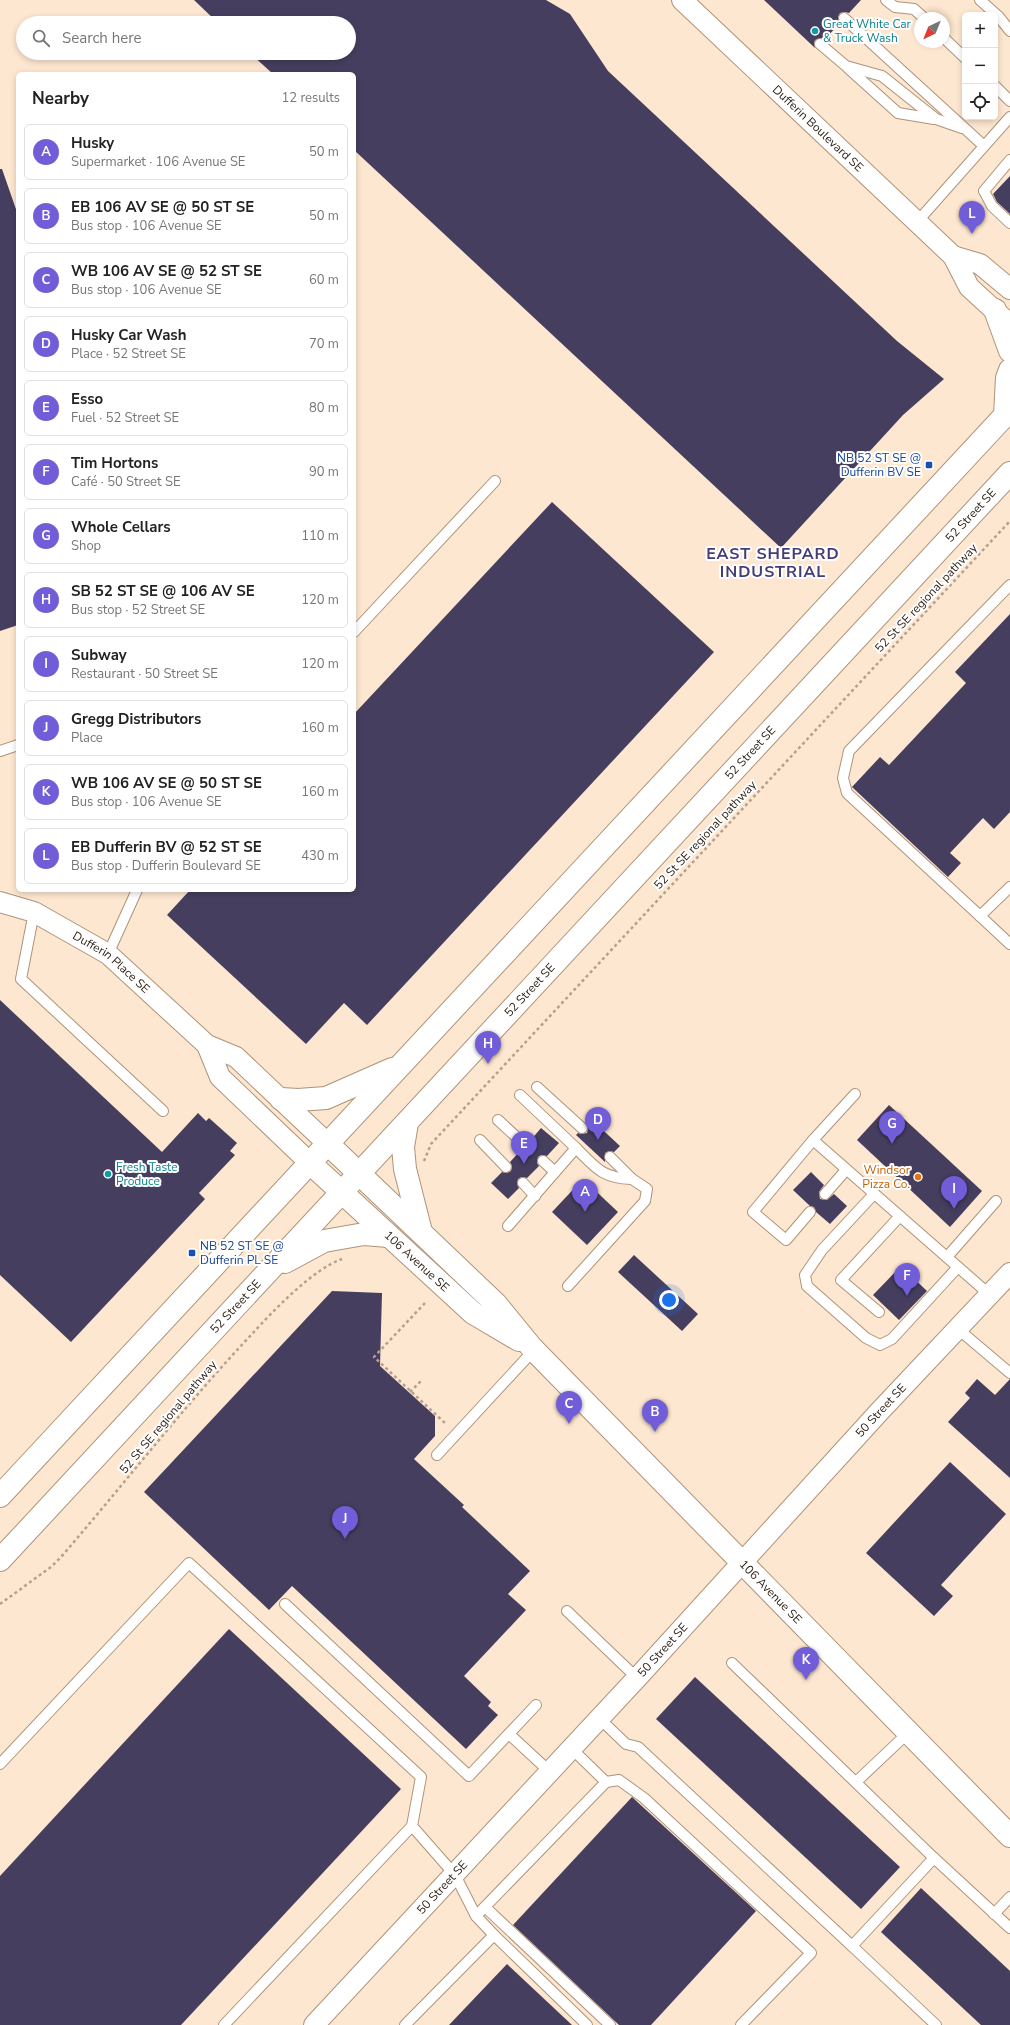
<!DOCTYPE html>
<html lang="en">
<head>
<meta charset="utf-8">
<style>
	:root { --surface:#fff; --page:#f6f6f6; --text:#222; --muted:#767676; --line:#e0e0e0; --accent:#715dd7 }
	body { margin:0; font-family:"Nunito Sans",sans-serif; background:var(--page); color:var(--text) }
	.controls { position:absolute; right:12px; top:12px; display:grid; overflow:hidden; border-radius:6px; box-shadow:0 2px 6px #0003 }
	.controls button { width:36px; height:36px; display:grid; place-items:center; padding:0; border:0; border-bottom:1px solid var(--line); background:var(--surface); color:var(--text); font:20px sans-serif }
	.compass { position:absolute; left:914px; top:12px; width:36px; height:36px; border-radius:50%; background:var(--surface); box-shadow:0 2px 6px #0003; rotate:223deg }
	.you { position:absolute; left:669px; top:1300px; width:14px; height:14px; margin:-10px; border:3px solid #fff; border-radius:50%; background:#1a73e8; box-shadow:0 0 0 6px #1a73e833 }
	.badge { display:grid; place-items:center; width:26px; height:26px; border-radius:50%; background:var(--accent); color:#fff; font-size:13px; font-weight:700 }
	.pin { position:absolute; translate:-50% -33px; filter:drop-shadow(0 1px 2px #0008) }
	.pin::after { content:''; position:absolute; top:21px; width:14px; height:12px; background:inherit; clip-path:polygon(0 0,100% 0,50% 100%) }
	.list { margin:0; padding:0; list-style:none }
	h2 { display:flex; justify-content:space-between; align-items:center; height:52px; margin:0; padding:0 16px; font-size:17px }
	h2 small { font-size:13px; font-weight:400; color:var(--muted) }
	.list li { display:grid; grid-template-columns:26px 1fr auto; gap:12px; align-items:center; box-sizing:border-box; height:56px; margin:0 8px 8px; padding:0 8px; border:1px solid var(--line); border-radius:6px }
	.list b { display:block; font-size:15px; white-space:nowrap }
	.list p { margin:0; font-size:13px; white-space:nowrap; color:var(--muted) }
	.list em { font-size:13px; font-style:normal; color:var(--muted) }
	.icon { flex:none; width:22px; height:22px; fill:none; stroke:currentColor; stroke-width:2; stroke-linecap:round; stroke-linejoin:round }
	.map { position:relative; flex:none; width:1010px; height:2025px; overflow:hidden }
	.search { position:absolute; background:var(--surface); box-shadow:0 2px 6px #0003; left:16px; top:16px; width:340px; height:44px; display:flex; align-items:center; gap:10px; box-sizing:border-box; padding:0 14px; border-radius:22px; color:var(--muted); font-size:15px }
	.panel { position:absolute; background:var(--surface); box-shadow:0 2px 6px #0003; left:16px; top:72px; width:340px; height:820px; border-radius:6px }
	.map>svg:first-child { display:block }
</style>
</head>
<body>
<div class="map">
<svg width="1010" height="2025" viewBox="0 0 1010 2025">
	<rect width="100%" height="100%" fill="#fee7d0"/>
	<g fill="#463e5f">
		<polygon points="194,0 546,0 570,14 608,71 897,341 944,379 903,415 781,548 354,150 354,74 273,74 250,53 349,53 349,23 218,23"/>
		<polygon points="764,0 861,0 849,13 845,12 840,13 838,17 840,23 825,39 821,38 815,40 814,43 815,48"/>
		<polygon points="0,169 2,169 18,215 18,625 0,631"/>
		<polygon points="1010,176 1010,214 997,202 993,194"/>
		<polygon points="552,502 714,652 367,1025 344,1003 306,1044 167,915 190,890 354,890 354,714"/>
		<polygon points="1010,614 1010,812 994,829 983,818 950,853 961,863 948,877 852,787 880,757 889,765 966,683 955,672"/>
		<polygon points="0,1000 162,1152 198,1113 206,1121 209,1118 237,1143 230,1151 235,1155 199,1193 205,1199 71,1342 0,1275"/>
		<polygon points="889,1105 982,1191 950,1227 857,1140"/>
		<polygon points="591,1119 620,1146 614,1152 609,1151 605,1153 605,1162 576,1135 578,1133 581,1134 587,1133 588,1129 586,1123"/>
		<polygon points="541,1128 559,1143 547,1156 541,1155 538,1157 537,1163 539,1166 527,1178 522,1177 518,1179 517,1184 519,1188 508,1199 491,1183 502,1172 507,1173 511,1171 512,1166 510,1162 521,1150 527,1151 530,1149 531,1143 530,1141"/>
		<polygon points="811,1172 824,1185 819,1192 820,1199 827,1200 834,1194 847,1206 830,1224 816,1212 814,1207 810,1206 793,1190"/>
		<polygon points="583,1179 618,1212 587,1245 552,1212"/>
		<polygon points="634,1255 698,1314 682,1331 618,1272"/>
		<polygon points="901,1266 927,1291 899,1320 873,1295"/>
		<polygon points="332,1291 382,1293 380,1366 435,1416 435,1436 414,1459 464,1505 462,1507 530,1571 508,1594 526,1610 464,1676 491,1702 488,1706 498,1715 466,1749 292,1586 269,1610 144,1492"/>
		<polygon points="977,1379 995,1395 1010,1379 1010,1478 948,1422 970,1398 965,1393"/>
		<polygon points="950,1462 1006,1514 941,1585 953,1596 934,1616 866,1553"/>
		<polygon points="229,1629 401,1789 181,2025 0,2025 0,1876"/>
		<polygon points="695,1677 900,1867 861,1909 656,1719"/>
		<polygon points="632,1797 756,1911 651,2025 619,2025 513,1925"/>
		<polygon points="921,1888 1010,1971 1010,2025 981,2025 881,1932"/>
		<polygon points="507,1964 572,2025 449,2025"/>
	</g>
	<g fill="none" stroke-linecap="round" stroke-linejoin="round">
		<defs>
			<g id="lane">
				<polyline points="886,0 895,7 914,9 924,18"/>
				<polyline points="980,0 999,17 1010,31"/>
				<polyline points="844,18 984,146"/>
				<polyline points="944,38 965,58"/>
				<polyline points="820,44 846,66 882,76 936,119 962,128"/>
				<polyline points="848,68 898,113 934,119"/>
				<polyline points="995,86 1010,101"/>
				<polyline points="1010,160 984,191 992,206 1010,223"/>
				<polyline points="917,222 1010,117"/>
				<polyline points="354,632 495,481"/>
				<polyline points="0,751 18,745"/>
				<polyline points="1010,887 980,916 1010,944"/>
				<polyline points="34,912 21,979 163,1111"/>
				<polyline points="980,916 847,793 843,778 849,751 1010,585"/>
				<polyline points="108,954 137,890"/>
				<polyline points="537,1087 582,1128"/>
				<polyline points="855,1094 813,1140 990,1295"/>
				<polyline points="498,1120 525,1145"/>
				<polyline points="480,1140 506,1167"/>
				<path d="M 576,1148 C 596,1168 602,1178 632,1179"/>
				<polyline points="543,1161 555,1172"/>
				<polyline points="523,1183 535,1196"/>
				<polyline points="825,1194 846,1170"/>
				<polyline points="874,1194 822,1250 805,1275 807,1286 866,1338 880,1345 892,1339 958,1267"/>
				<polyline points="810,1212 786,1240 753,1212 813,1140"/>
				<polyline points="508,1226 576,1148 520,1095"/>
				<polyline points="947,1257 996,1201"/>
				<polyline points="568,1286 645,1201 647,1189 632,1179 610,1157"/>
				<polyline points="879,1312 841,1280 900,1216"/>
				<polyline points="958,1329 1010,1373"/>
				<polyline points="437,1455 534,1350"/>
				<polyline points="285,1604 469,1776 536,1705"/>
				<polyline points="567,1611 637,1678"/>
				<polyline points="600,1719 626,1744 638,1747 852,1946 934,1858 732,1663"/>
				<polyline points="509,1734 550,1772"/>
				<polyline points="0,1764 189,1563 421,1777 412,1826 455,1875 476,1916 494,1935 405,2025"/>
				<polyline points="606,1782 619,1780 644,1798 811,1953 741,2025"/>
				<polyline points="856,1782 909,1732"/>
				<polyline points="934,1858 1010,1928"/>
				<polyline points="485,1907 610,2025"/>
				<polyline points="994,1914 1010,1897"/>
				<polyline points="476,1916 606,1782 572,1749"/>
				<polyline points="494,1935 587,2025"/>
				<polyline points="852,1946 936,2025"/>
				<polyline points="224,2025 412,1826"/>
			</g>
			<g id="street">
				<path id="s1" d="M 682,0 L 953,256 L 969,287 L 1006,321"/>
				<polyline points="953,256 980,264 1010,289"/>
				<path id="s2" d="M 0,902 L 34,912 L 108,954 L 207,1045 L 236,1057 L 328,1144"/>
				<polyline points="207,1045 220,1077 310,1163"/>
				<path id="s3" d="M 314,2025 L 637,1678 L 879,1412 L 1010,1273"/>
			</g>
			<g id="secondary">
				<polyline points="995,310 1010,351"/>
				<polyline points="1005,416 1007,378 1010,370"/>
				<polyline points="281,1099 298,1100 326,1098 392,1069"/>
				<polyline points="407,1123 403,1147 405,1169 421,1232"/>
				<path id="s4" d="M 328,1144 L 496,1304 L 532,1348 L 1010,1836"/>
				<path id="s5" d="M 310,1163 L 473,1313 L 519,1340"/>
				<polyline points="285,1262 324,1241 364,1234 388,1236"/>
				<polyline points="0,1496 1010,410"/>
				<path id="s6" d="M 0,1560 L 1010,473"/>
			</g>
		</defs>
		<use href="#lane" stroke="#ae9378" stroke-width="12"/>
		<use href="#street" stroke="#ae9378" stroke-width="22"/>
		<use href="#secondary" stroke="#ae9378" stroke-width="24"/>
		<g stroke="#b3a08d" stroke-width="2.5" stroke-dasharray="3 3" stroke-linecap="butt">
			<polyline points="424,1161 431,1144 1010,521"/>
			<polyline points="425,1303 374,1357 445,1423"/>
			<polyline points="410,1392 422,1380"/>
			<path d="M 0,1604 L 51,1567 L 61,1557 C 125,1483 185,1405 252,1334 C 273,1311 313,1269 342,1259"/>
		</g>
		<use href="#lane" stroke="#fff" stroke-width="10"/>
		<use href="#street" stroke="#fff" stroke-width="20"/>
		<use href="#secondary" stroke="#fff" stroke-width="22"/>
	</g>
	<g fill="#0f9aa8" stroke="#fff" stroke-width="1.5">
		<circle cx="815" cy="31" r="4"/>
		<circle cx="108" cy="1174" r="4"/>
	</g>
	<g fill="#1a4fb4" stroke="#fff" stroke-width="1.5">
		<rect x="925" y="461" width="8" height="8" rx="2"/>
		<rect x="188" y="1249" width="8" height="8" rx="2"/>
	</g>
	<circle fill="#e8710a" stroke="#fff" stroke-width="1.5" cx="918" cy="1177" r="4"/>
	<g text-anchor="middle" dominant-baseline="central" stroke-width="4" stroke-linejoin="round" paint-order="stroke">
		<g font-size="12" fill="#0d838f" stroke="#fff" text-anchor="start">
			<text x="823" y="24">Great White Car<tspan x="823" dy="14">&amp; Truck Wash</tspan></text>
			<text x="116" y="1167">Fresh Taste<tspan x="116" dy="14">Produce</tspan></text>
		</g>
		<g font-size="12" fill="#30251a" stroke="#fff">
			<text stroke="none"><textPath href="#s1" startOffset="187">Dufferin Boulevard SE</textPath></text>
			<text stroke="none"><textPath href="#s6" startOffset="1426">52 Street SE</textPath></text>
			<text transform="translate(926 598) rotate(-47)">52 St SE regional pathway</text>
			<text stroke="none"><textPath href="#s6" startOffset="1102">52 Street SE</textPath></text>
			<text transform="translate(705 835) rotate(-47)">52 St SE regional pathway</text>
			<text stroke="none"><textPath href="#s2" startOffset="128">Dufferin Place SE</textPath></text>
			<text stroke="none"><textPath href="#s6" startOffset="778">52 Street SE</textPath></text>
			<text stroke="none"><textPath href="#s5" startOffset="145">106 Avenue SE</textPath></text>
			<text stroke="none"><textPath href="#s6" startOffset="346">52 Street SE</textPath></text>
			<text stroke="none"><textPath href="#s3" startOffset="836">50 Street SE</textPath></text>
			<text transform="translate(168 1417) rotate(-50)">52 St SE regional pathway</text>
			<text stroke="none"><textPath href="#s4" startOffset="630">106 Avenue SE</textPath></text>
			<text stroke="none"><textPath href="#s3" startOffset="512">50 Street SE</textPath></text>
			<text stroke="none"><textPath href="#s3" startOffset="188">50 Street SE</textPath></text>
		</g>
		<g font-size="12" fill="#164399" stroke="#fff" text-anchor="end">
			<text x="921" y="458">NB 52 ST SE @<tspan x="921" dy="14">Dufferin BV SE</tspan></text>
			<text x="200" y="1246" text-anchor="start">NB 52 ST SE @<tspan x="200" dy="14">Dufferin PL SE</tspan></text>
		</g>
		<g font-size="12" fill="#c56008" stroke="#fff" text-anchor="end">
			<text x="910" y="1170">Windsor<tspan x="910" dy="14">Pizza Co.</tspan></text>
		</g>
		<g font-size="16" font-weight="bold" letter-spacing="1" fill="#433c78" stroke="#fff">
			<text x="773" y="554">EAST SHEPARD<tspan x="773" dy="18">INDUSTRIAL</tspan></text>
		</g>
	</g>
</svg>
<div class="controls">
<button>+</button>
<button>−</button>
<button><svg class="icon" aria-label="locate" viewBox="0 0 24 24"><circle cx="12" cy="12" r="6"/><path d="M12 2v4M12 18v4M2 12h4M18 12h4"/></svg></button>
</div>
<svg class="compass" viewBox="-18 -18 36 36"><path d="M0-13l5 13h-10z" fill="#e53935"/><path d="M0 13l5-13h-10z" fill="#767676"/></svg>
<div class="you"></div>
<div class="pin badge" style="left:585px;top:1212px">A</div>
<div class="pin badge" style="left:655px;top:1432px">B</div>
<div class="pin badge" style="left:569px;top:1424px">C</div>
<div class="pin badge" style="left:598px;top:1140px">D</div>
<div class="pin badge" style="left:524px;top:1164px">E</div>
<div class="pin badge" style="left:907px;top:1296px">F</div>
<div class="pin badge" style="left:892px;top:1144px">G</div>
<div class="pin badge" style="left:488px;top:1064px">H</div>
<div class="pin badge" style="left:954px;top:1209px">I</div>
<div class="pin badge" style="left:345px;top:1539px">J</div>
<div class="pin badge" style="left:806px;top:1680px">K</div>
<div class="pin badge" style="left:972px;top:234px">L</div>
<div class="search"><svg class="icon" aria-label="search" viewBox="0 0 24 24"><circle cx="10" cy="10" r="6"/><path d="M15 15l6 6"/></svg>Search here</div>
<section class="panel">
<h2>Nearby<small>12 results</small></h2>
<ul class="list">
<li><span class="badge">A</span><div><b>Husky</b><p>Supermarket · 106 Avenue SE</p></div><em>50 m</em></li>
<li><span class="badge">B</span><div><b>EB 106 AV SE @ 50 ST SE</b><p>Bus stop · 106 Avenue SE</p></div><em>50 m</em></li>
<li><span class="badge">C</span><div><b>WB 106 AV SE @ 52 ST SE</b><p>Bus stop · 106 Avenue SE</p></div><em>60 m</em></li>
<li><span class="badge">D</span><div><b>Husky Car Wash</b><p>Place · 52 Street SE</p></div><em>70 m</em></li>
<li><span class="badge">E</span><div><b>Esso</b><p>Fuel · 52 Street SE</p></div><em>80 m</em></li>
<li><span class="badge">F</span><div><b>Tim Hortons</b><p>Café · 50 Street SE</p></div><em>90 m</em></li>
<li><span class="badge">G</span><div><b>Whole Cellars</b><p>Shop</p></div><em>110 m</em></li>
<li><span class="badge">H</span><div><b>SB 52 ST SE @ 106 AV SE</b><p>Bus stop · 52 Street SE</p></div><em>120 m</em></li>
<li><span class="badge">I</span><div><b>Subway</b><p>Restaurant · 50 Street SE</p></div><em>120 m</em></li>
<li><span class="badge">J</span><div><b>Gregg Distributors</b><p>Place</p></div><em>160 m</em></li>
<li><span class="badge">K</span><div><b>WB 106 AV SE @ 50 ST SE</b><p>Bus stop · 106 Avenue SE</p></div><em>160 m</em></li>
<li><span class="badge">L</span><div><b>EB Dufferin BV @ 52 ST SE</b><p>Bus stop · Dufferin Boulevard SE</p></div><em>430 m</em></li>
</ul>
</section>
</div>
</body>
</html>
